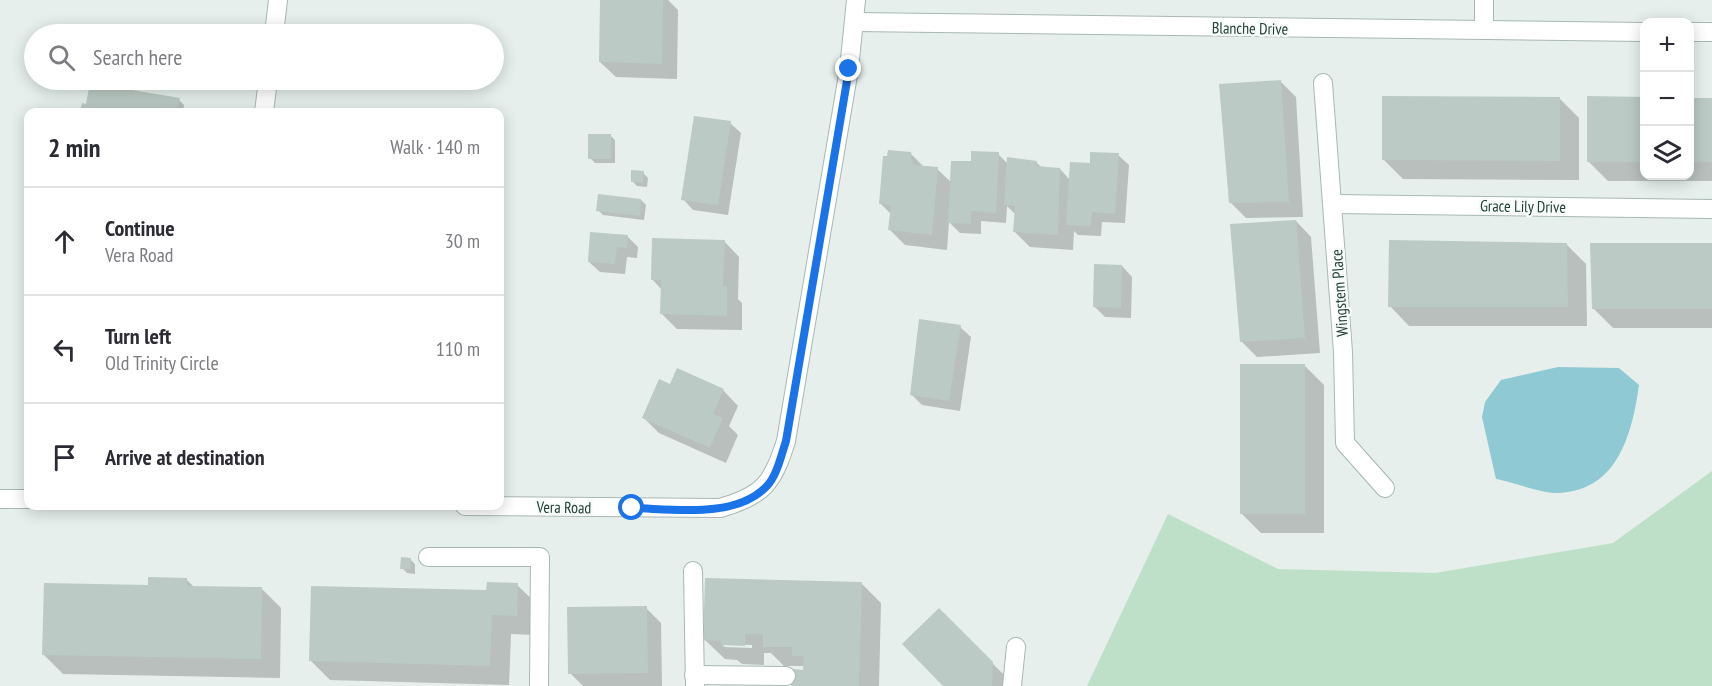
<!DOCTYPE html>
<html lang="en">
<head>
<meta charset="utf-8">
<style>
	:root { --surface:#fff; --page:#f7f7f7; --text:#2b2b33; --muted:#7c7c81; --line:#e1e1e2 }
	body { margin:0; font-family:"PT Sans Narrow",sans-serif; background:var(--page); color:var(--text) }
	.controls { position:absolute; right:18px; top:18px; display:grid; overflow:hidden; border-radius:12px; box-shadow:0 3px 15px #0003 }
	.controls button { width:54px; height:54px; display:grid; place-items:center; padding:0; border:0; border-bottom:2px solid var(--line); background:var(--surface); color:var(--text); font:30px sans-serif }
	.stop { position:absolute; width:18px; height:18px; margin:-14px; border:4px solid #1a73e8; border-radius:50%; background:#fff }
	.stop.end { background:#1a73e8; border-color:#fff; box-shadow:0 2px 6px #0008 }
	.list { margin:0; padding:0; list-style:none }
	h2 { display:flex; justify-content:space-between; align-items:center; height:78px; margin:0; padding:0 24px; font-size:26px }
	h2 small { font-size:20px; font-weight:400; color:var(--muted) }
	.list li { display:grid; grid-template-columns:39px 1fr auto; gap:18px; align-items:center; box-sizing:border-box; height:108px; padding:0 24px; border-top:2px solid var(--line) }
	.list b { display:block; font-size:22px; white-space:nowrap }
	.list p { margin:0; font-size:20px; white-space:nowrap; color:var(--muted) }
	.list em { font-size:20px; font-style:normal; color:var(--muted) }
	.icon { flex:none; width:33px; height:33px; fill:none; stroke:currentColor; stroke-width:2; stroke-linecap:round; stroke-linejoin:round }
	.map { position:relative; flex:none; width:1712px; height:686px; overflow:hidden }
	.search { position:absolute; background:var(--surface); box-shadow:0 3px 15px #0003; left:24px; top:24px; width:480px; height:66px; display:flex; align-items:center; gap:15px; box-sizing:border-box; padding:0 21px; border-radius:33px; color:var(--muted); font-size:22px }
	.panel { position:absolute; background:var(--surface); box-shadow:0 3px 15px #0003; left:24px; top:108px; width:480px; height:402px; border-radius:12px }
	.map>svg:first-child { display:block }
</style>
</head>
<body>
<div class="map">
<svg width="1712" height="686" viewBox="0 0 1712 686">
	<rect width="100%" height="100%" fill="#e6efeb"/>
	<polygon fill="#bfe0c8" points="1712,471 1712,686 1087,686 1168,514 1278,569 1435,573 1613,543"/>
	<path fill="#8ec9d4" d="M 1558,367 L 1619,368 L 1639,385 C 1632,434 1618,490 1559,493 C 1543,494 1513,482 1496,479 L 1482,417 L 1485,402 L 1501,380 Z"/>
	<g fill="#0003" fill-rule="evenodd">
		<polygon points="601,0 668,0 678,10 677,79 616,77 600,62"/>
		<polygon points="1280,81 1296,97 1303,217 1246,218 1230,202"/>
		<polygon points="1588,98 1644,99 1644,176 1690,176 1690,99 1712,100 1712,181 1608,181 1588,161"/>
		<polygon points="1560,99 1579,118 1579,180 1403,179 1383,159"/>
		<polygon points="179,100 184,105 183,112 82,112 83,105"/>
		<polygon points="730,123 741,133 728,215 693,210 683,199"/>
		<polygon points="610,135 615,140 615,163 595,163 590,158"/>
		<polygon points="910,153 924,167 937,169 951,182 972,163 998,154 1008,164 1036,162 1042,168 1060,169 1070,180 1091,165 1118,155 1129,165 1125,223 1102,222 1101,236 1078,235 1074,231 1073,250 1030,247 1015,232 1016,215 1007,206 1006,223 981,221 981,234 960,233 949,222 947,250 905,245 890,230 891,214 880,203"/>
		<polygon points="643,173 648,178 647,187 637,186 632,181"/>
		<polygon points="641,200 646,205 644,220 603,215 598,210"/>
		<polygon points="1296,221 1311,237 1320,353 1257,357 1241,341"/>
		<polygon points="627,236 638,247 637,258 627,257 625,274 600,272 589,262"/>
		<polygon points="724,241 739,257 738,299 742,303 742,330 677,329 662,314 662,290 652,279"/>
		<polygon points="1566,244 1586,264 1587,326 1409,326 1390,306"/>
		<polygon points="1712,245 1712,328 1613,328 1593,308"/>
		<polygon points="1122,266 1132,277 1131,318 1105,317 1094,306"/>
		<polygon points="500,306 503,310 502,350 500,350"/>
		<polygon points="960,327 971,337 960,411 922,405 911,394"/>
		<polygon points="1305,366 1324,385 1324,533 1261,533 1241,513"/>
		<polygon points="670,386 723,390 738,406 729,426 738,435 726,463 659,433 644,418"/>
		<polygon points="410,559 415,564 415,574 407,573 402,568"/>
		<polygon points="186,579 195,588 262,589 281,608 280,678 63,674 44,655"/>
		<path d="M 861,583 L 881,603 L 879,686 L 793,686 L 805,671 L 805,666 L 784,666 L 771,653 L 764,653 L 764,665 L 742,664 L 737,660 L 725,659 L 705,640 ZM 721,644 L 752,645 L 752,648 L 725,647 Z"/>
		<polygon points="517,585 537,604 536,635 511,634 509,685 330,680 310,660 488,592"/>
		<polygon points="646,608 661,623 662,686 583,686 570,673"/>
		<polygon points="939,610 1008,679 1007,686 946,686"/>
	</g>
	<g fill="#bbcac4">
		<polygon points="600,0 663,0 662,64 599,62"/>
		<polygon points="1281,80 1289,202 1229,203 1219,84"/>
		<polygon points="90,83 180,98 177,112 80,112 82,103 86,104"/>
		<polygon points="1382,96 1560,97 1560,161 1382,160"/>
		<polygon points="1587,96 1644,97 1644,162 1587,162"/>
		<rect x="1690" y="98" width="22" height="64"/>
		<polygon points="694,116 731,121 718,205 681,200"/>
		<rect x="588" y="134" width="23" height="25"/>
		<polygon points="888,150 911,152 913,165 938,167 932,235 888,230 891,205 879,204 883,156 887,156"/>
		<polygon points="971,151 999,152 996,213 971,211 971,224 948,223 951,161 971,161"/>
		<polygon points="1090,152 1119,153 1115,214 1092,212 1091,226 1066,225 1070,162 1090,163"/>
		<polygon points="1007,157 1037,161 1036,166 1060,168 1058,235 1013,232 1015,206 1004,205"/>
		<polygon points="631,170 644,171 643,182 631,182"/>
		<polygon points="598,194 641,199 640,216 596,211"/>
		<polygon points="1296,220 1305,338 1240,342 1230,224"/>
		<polygon points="590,232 628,235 627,248 617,247 615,264 588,262"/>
		<polygon points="652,238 725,240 723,286 727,286 727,316 660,314 661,280 651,280"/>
		<polygon points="1389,240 1567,243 1568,307 1388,307"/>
		<polygon points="1590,243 1712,243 1712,309 1592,309"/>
		<polygon points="1094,264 1122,265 1121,308 1093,307"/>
		<polygon points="919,319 961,325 949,401 910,395"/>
		<rect x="1240" y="364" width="65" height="150"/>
		<polygon points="677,368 724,389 713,414 723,418 710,448 642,418 659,379 670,384"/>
		<polygon points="401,557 411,558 410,569 400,569"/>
		<polygon points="148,577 187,578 187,586 262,587 261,659 42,655 44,583 148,585"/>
		<polygon points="705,578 862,582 859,686 791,686 792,669 803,670 804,656 792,656 792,647 763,647 763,634 745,634 745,646 721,645 721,641 703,640"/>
		<polygon points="487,582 518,583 517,616 492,615 490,666 309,661 311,586 486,590"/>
		<polygon points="647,606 648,673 568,674 567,607"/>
		<polygon points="939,608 993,662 992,686 943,686 902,644"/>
	</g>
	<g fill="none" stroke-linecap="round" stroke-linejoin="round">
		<defs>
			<g id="minor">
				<polyline points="855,22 1644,32"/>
				<polyline points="1484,30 1484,0"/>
				<polyline points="1690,32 1712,32"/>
				<polyline points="274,34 278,0"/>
				<polyline points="1323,83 1343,352 1345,443 1385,488"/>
				<polyline points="264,112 268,80"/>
				<polyline points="1334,204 1712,209"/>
				<polyline points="0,499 28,499"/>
				<path d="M 465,506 L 720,508 C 763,496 773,483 786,441 L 849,69 L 856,0"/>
				<polyline points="428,557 540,557 539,686"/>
				<polyline points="693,571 695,686"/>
				<polyline points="694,675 786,676"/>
				<polyline points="1012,686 1016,647"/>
			</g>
		</defs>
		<use href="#minor" stroke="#a8b8b2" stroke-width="20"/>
		<use href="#minor" stroke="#fff" stroke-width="18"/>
	</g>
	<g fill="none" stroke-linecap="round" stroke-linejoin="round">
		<path stroke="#1a73e8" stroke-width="8" d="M 632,508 C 673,509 734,519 766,487 C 777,476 781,456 786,441 L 849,69"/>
	</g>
	<g text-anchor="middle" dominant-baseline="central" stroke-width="5" stroke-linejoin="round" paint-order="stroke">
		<g font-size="16" fill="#24423a" stroke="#f7fbf9">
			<text transform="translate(1250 28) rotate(1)">Blanche Drive</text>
			<text transform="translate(1523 206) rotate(1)">Grace Lily Drive</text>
			<text transform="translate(1339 293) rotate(-94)">Wingstem Place</text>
			<text transform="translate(564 507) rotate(1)">Vera Road</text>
		</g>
	</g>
</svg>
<div class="controls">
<button>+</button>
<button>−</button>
<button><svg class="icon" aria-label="layers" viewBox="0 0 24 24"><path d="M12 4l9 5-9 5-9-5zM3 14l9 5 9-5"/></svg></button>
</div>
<div class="stop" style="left:632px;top:508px"></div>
<div class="stop end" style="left:849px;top:69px"></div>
<div class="search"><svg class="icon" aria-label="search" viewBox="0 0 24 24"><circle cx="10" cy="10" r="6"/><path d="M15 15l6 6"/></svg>Search here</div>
<section class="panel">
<h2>2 min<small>Walk · 140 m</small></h2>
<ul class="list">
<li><svg class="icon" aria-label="ahead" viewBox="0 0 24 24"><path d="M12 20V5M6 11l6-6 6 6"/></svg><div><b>Continue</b><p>Vera Road</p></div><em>30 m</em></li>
<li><svg class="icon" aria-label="left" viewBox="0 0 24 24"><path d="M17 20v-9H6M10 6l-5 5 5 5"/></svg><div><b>Turn left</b><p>Old Trinity Circle</p></div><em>110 m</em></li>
<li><svg class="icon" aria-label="arrive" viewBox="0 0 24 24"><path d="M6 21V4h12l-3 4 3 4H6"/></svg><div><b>Arrive at destination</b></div></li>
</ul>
</section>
</div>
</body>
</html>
